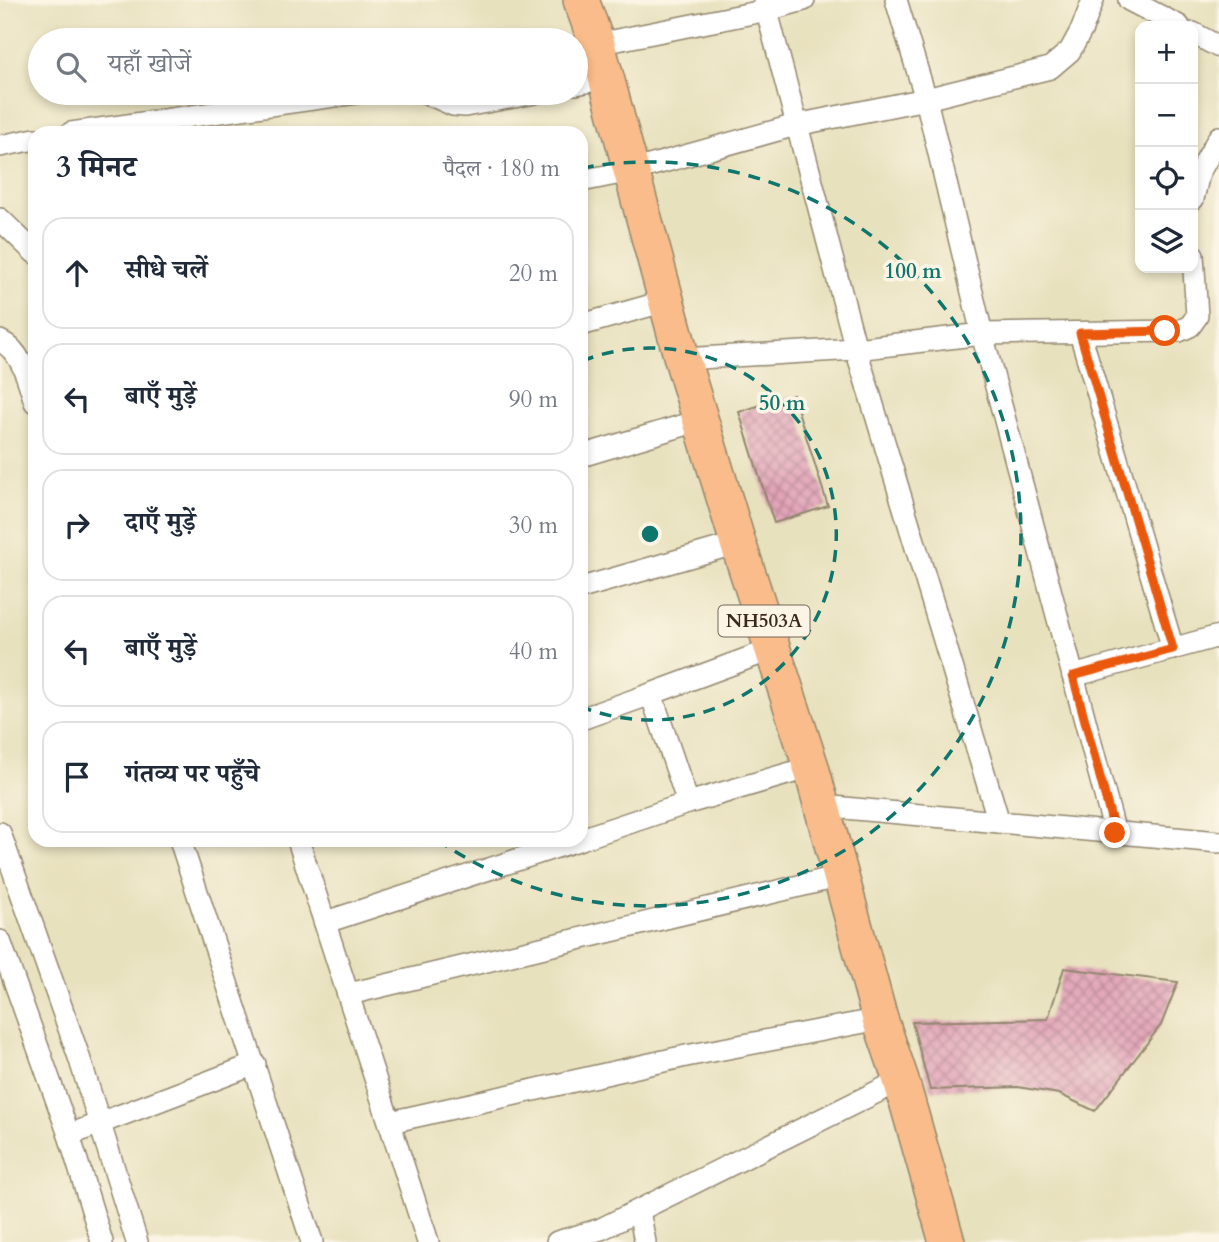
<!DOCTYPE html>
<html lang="hi">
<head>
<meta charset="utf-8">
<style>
	:root { --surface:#fff; --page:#f2f2f3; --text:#1f2937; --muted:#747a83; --line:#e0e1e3 }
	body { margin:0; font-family:Cardo,"Noto Serif Devanagari",serif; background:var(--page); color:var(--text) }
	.controls { position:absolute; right:21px; top:21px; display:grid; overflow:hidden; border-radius:14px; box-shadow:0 4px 10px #0003 }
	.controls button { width:63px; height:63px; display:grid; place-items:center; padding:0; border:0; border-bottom:2px solid var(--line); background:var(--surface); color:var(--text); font:35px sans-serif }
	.stop { position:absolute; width:21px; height:21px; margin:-16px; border:5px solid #ea580c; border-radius:50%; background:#fff }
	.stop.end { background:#ea580c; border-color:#fff; box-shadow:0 2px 7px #0008 }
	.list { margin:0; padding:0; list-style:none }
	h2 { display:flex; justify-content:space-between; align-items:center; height:91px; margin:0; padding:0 28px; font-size:30px }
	h2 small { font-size:23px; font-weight:400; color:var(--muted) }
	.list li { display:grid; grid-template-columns:46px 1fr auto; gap:21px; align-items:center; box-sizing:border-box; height:112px; margin:0 14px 14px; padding:0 14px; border:2px solid var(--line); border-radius:21px }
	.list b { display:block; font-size:26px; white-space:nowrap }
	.list em { font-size:23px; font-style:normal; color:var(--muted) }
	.icon { flex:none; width:38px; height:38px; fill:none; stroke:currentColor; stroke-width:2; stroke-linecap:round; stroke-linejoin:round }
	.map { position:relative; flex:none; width:1219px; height:1242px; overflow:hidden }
	.search { position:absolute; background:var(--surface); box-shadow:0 4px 10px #0003; left:28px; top:28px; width:560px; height:77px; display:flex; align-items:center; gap:18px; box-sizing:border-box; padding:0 24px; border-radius:38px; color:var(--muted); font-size:26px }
	.panel { position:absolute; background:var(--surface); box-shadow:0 4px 10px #0003; left:28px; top:126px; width:560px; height:721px; border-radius:21px }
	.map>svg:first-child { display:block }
</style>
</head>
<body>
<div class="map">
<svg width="1219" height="1242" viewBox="0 0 1219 1242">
	<defs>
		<pattern id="building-cross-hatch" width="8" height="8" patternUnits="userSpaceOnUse" patternTransform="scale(1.75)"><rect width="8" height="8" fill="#e2a4b8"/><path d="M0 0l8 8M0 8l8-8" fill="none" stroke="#b88695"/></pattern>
	</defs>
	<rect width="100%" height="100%" fill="#fcf5e5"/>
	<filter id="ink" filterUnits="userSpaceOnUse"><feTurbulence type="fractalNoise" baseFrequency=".0143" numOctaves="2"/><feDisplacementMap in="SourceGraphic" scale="14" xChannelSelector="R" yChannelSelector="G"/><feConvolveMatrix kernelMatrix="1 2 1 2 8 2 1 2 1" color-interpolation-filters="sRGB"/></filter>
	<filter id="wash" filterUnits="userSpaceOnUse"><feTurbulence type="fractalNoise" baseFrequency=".00686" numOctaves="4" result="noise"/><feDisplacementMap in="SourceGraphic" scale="28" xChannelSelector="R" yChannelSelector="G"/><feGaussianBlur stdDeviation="1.57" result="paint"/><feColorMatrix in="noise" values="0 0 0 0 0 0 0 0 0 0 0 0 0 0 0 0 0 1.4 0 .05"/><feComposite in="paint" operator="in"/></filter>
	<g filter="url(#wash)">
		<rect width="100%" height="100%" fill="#e8e1be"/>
		<g id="blocks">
			<g fill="url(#building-cross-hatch)">
				<polygon points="793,395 828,506 774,523 739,412"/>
				<polygon points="1064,968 1178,982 1161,1025 1095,1111 1059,1094 1018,1087 930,1090 912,1022 1048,1019"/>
			</g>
		</g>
	</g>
	<g filter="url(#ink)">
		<use href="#blocks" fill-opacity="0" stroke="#92866e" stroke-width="2"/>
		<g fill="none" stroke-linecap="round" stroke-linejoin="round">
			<defs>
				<g id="minor">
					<polyline points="764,0 856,349 999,822"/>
					<polyline points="896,0 926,99 982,334 1115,833"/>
					<polyline points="1129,0 1179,26"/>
					<polyline points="1193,33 1219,47"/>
					<polyline points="597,44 768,10 804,0"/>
					<polyline points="576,84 606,78"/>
					<polyline points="426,93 453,105 465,106 535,93"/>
					<polyline points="71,133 356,93"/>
					<polyline points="0,146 35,139"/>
					<polyline points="581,181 631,171 796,125 926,99 1050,68 1070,51 1082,29 1093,0"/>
					<polyline points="1193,199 1199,173 1219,137"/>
					<polyline points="0,219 35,253"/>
					<polyline points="581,325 666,301"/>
					<polyline points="1080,333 1173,649"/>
					<path d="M 0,341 C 22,351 28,380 35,402"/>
					<polyline points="682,359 856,349 982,334 1179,331 1190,326 1197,316 1193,255"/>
					<polyline points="581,456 701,420"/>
					<polyline points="581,588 738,543"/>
					<polyline points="1073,676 1219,636"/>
					<polyline points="651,694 773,649"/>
					<polyline points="581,719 651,694 688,803"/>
					<polyline points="822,806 1219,842"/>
					<polyline points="0,833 79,1057 137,1242"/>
					<polyline points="581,839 688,803 811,767"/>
					<polyline points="180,840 312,1242"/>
					<polyline points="298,840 428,1242"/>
					<polyline points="326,922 578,840"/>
					<polyline points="0,941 69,1135 102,1242"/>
					<polyline points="349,994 841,876"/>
					<polyline points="390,1122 686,1056 880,1019"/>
					<polyline points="69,1135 255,1064"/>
					<polyline points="639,1211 645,1242"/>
					<polyline points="557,1242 601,1229 901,1080"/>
				</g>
				<polyline id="trunk" points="581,0 597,44 682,359 738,543 811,767 880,1019 901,1080 947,1242"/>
			</defs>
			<use href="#minor" stroke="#92866e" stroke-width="24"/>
			<use href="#trunk" stroke="#92866e" stroke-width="38"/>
			<use href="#minor" stroke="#fff" stroke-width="21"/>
			<use href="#trunk" stroke="#f9bc8a" stroke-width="35"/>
		</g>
	</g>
	<g fill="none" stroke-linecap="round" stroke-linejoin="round" filter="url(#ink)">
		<polyline stroke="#ea580c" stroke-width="9" points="1115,833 1073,676 1173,649 1080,333 1165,331"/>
	</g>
	<g fill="none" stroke="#0f766e" stroke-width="3.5" stroke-dasharray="12 9">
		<path d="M582 361A186 186 0 1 1 582 707"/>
		<path d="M582 168A372 372 0 1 1 439 841"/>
	</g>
	<g text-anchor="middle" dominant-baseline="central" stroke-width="7" stroke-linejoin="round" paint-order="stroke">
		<rect fill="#fcf5e5" stroke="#75675a" stroke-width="2" x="718.5" y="605.5" width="91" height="31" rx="5"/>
		<g font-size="19" font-weight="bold" fill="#3b2a1e">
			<text x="764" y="621">NH503A</text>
		</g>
	</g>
	<circle cx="650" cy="534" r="10" fill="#0f766e" stroke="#fcf5e5" stroke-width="3.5"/>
	<g font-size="21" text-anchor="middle" font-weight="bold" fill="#0f766e" stroke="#fcf5e5" stroke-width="7" stroke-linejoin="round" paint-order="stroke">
		<text x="913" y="278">100 m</text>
		<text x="782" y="410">50 m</text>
	</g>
</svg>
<div class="controls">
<button>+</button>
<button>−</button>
<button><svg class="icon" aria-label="locate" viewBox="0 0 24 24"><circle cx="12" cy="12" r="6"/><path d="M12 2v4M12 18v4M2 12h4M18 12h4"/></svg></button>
<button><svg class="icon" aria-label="layers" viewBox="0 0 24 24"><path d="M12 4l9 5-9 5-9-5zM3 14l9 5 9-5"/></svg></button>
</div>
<div class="stop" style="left:1165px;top:331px"></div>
<div class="stop end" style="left:1115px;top:833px"></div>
<div class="search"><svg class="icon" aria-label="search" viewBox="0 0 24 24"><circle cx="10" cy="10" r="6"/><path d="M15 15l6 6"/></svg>यहाँ खोजें</div>
<section class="panel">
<h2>3 मिनट<small>पैदल · 180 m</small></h2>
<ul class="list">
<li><svg class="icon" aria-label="ahead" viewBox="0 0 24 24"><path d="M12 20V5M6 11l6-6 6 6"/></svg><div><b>सीधे चलें</b></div><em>20 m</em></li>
<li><svg class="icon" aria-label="left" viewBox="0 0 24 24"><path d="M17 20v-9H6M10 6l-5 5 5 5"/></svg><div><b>बाएँ मुड़ें</b></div><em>90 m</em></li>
<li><svg class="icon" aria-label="right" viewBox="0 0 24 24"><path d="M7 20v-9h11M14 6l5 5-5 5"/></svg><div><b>दाएँ मुड़ें</b></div><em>30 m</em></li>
<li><svg class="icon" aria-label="left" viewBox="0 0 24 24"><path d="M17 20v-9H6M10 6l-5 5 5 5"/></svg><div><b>बाएँ मुड़ें</b></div><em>40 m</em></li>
<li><svg class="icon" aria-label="arrive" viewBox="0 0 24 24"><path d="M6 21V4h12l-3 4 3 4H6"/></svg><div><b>गंतव्य पर पहुँचे</b></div></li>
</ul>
</section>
</div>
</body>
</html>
